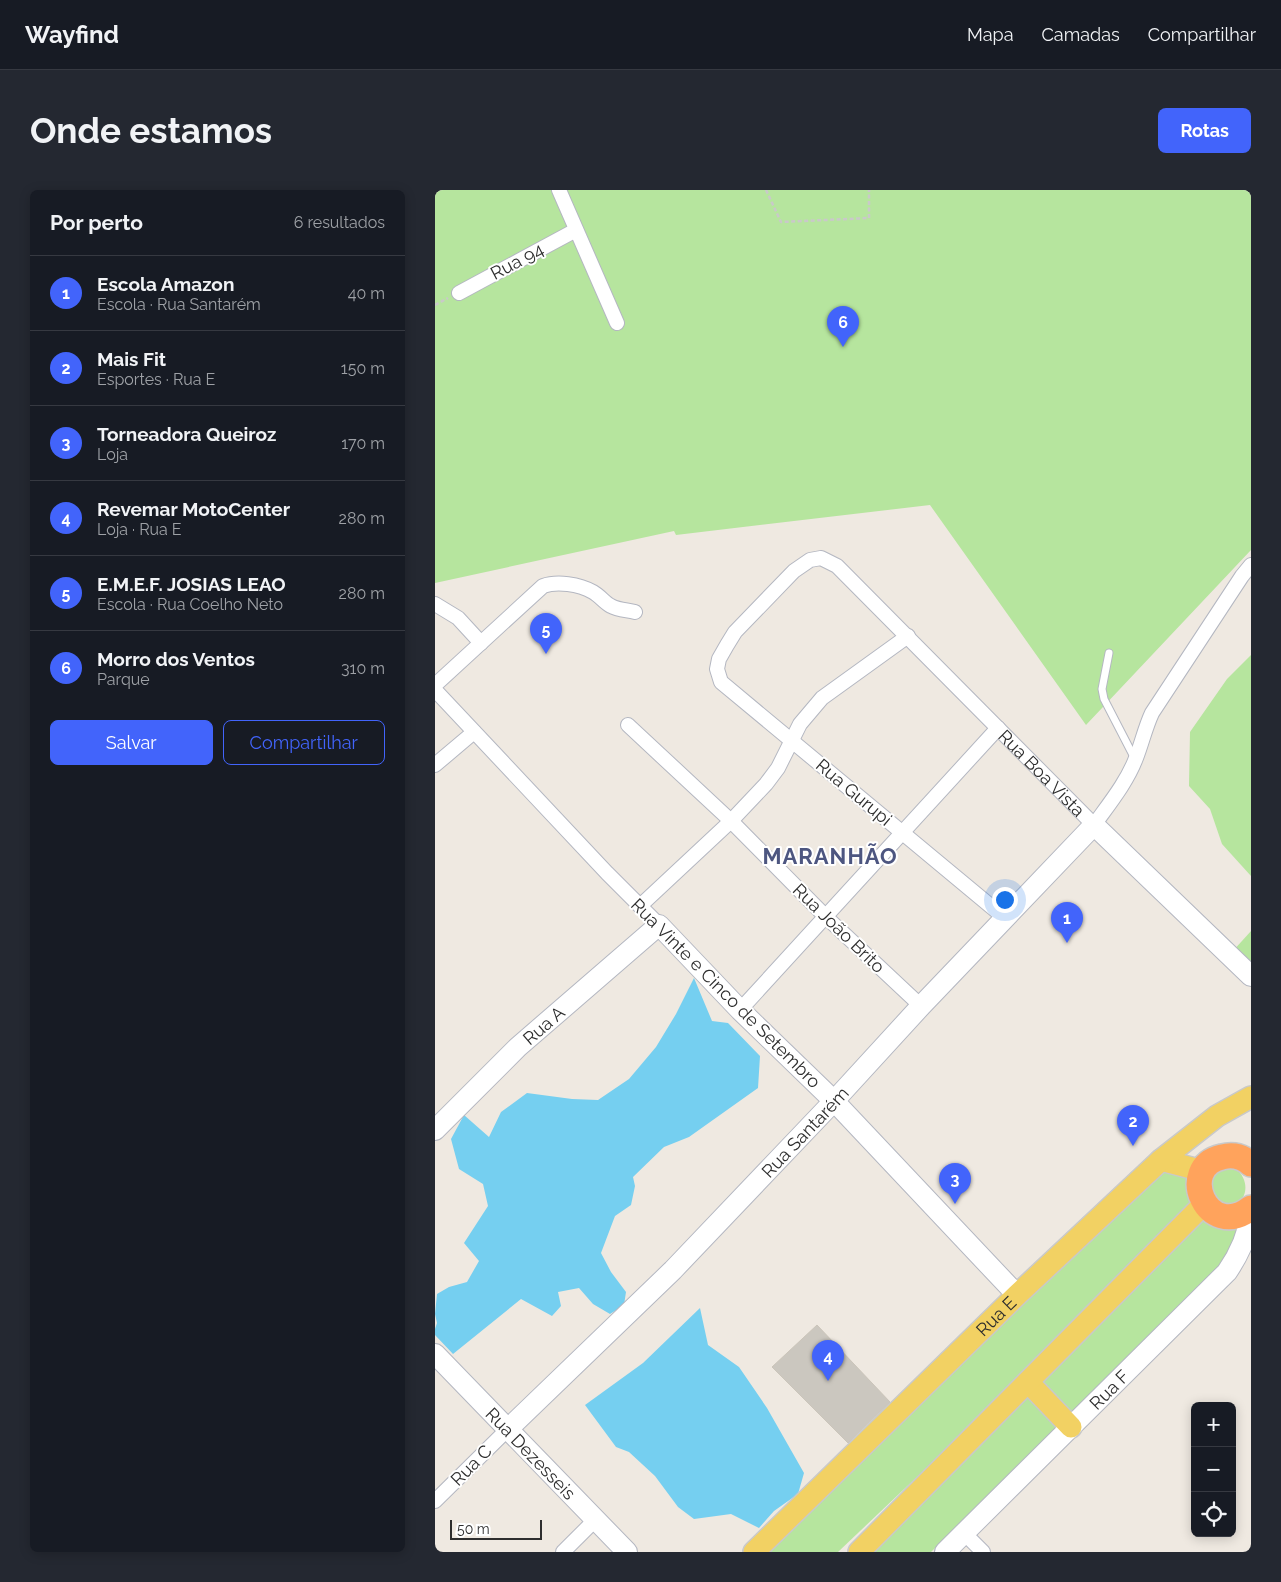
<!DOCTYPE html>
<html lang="pt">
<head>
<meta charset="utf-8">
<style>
	:root { --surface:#171b24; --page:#242831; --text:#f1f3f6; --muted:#9ea1a6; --line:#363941; --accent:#4264fb }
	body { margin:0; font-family:Raleway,sans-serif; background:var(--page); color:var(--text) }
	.controls { position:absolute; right:15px; bottom:15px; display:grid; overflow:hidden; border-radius:8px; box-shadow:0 2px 12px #0003 }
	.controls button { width:45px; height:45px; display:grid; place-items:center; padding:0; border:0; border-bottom:1px solid var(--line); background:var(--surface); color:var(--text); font:25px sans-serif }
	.scale { position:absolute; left:15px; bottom:12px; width:92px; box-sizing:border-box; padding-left:5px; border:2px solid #2e2e2e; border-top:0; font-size:14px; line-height:18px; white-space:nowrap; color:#2e2e2e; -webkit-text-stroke:4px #fff; paint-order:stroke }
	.you { position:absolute; left:569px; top:709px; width:18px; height:18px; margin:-12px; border:4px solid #fff; border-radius:50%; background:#1a73e8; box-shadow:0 0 0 8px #1a73e833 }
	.badge { display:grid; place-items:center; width:32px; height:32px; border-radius:50%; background:var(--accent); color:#fff; font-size:16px; font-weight:700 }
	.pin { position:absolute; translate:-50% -41px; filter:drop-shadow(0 1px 2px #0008) }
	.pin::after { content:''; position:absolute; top:26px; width:18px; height:15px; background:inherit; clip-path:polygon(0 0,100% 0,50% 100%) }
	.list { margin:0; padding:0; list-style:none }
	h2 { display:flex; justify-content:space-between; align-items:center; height:65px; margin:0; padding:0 20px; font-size:21px }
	h2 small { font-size:16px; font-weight:400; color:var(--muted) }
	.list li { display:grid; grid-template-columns:32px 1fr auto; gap:15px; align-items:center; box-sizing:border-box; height:75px; padding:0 20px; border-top:1px solid var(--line) }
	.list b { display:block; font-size:19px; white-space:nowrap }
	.list p { margin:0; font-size:16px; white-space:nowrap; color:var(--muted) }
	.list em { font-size:16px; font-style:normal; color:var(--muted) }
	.actions { display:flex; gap:10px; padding:15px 20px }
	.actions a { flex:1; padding:11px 0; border:1px solid var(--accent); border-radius:8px; text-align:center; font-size:18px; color:var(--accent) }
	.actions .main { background:var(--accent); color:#fff }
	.icon { flex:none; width:28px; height:28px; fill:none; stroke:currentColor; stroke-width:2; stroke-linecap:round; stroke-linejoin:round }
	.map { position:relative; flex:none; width:816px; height:1362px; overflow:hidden; border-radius:8px }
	header { display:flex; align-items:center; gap:30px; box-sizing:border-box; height:70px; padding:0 25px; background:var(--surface); border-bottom:1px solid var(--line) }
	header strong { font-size:24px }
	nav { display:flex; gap:28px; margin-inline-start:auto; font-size:18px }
	.intro { display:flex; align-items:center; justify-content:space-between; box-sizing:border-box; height:120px; padding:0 30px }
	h1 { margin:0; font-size:35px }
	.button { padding:12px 22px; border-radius:8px; background:var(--accent); color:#fff; font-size:18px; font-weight:700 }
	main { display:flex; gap:30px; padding:0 30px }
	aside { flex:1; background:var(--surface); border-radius:8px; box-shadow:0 2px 12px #0003 }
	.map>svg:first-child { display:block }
</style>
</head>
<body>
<header>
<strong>Wayfind</strong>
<nav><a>Mapa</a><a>Camadas</a><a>Compartilhar</a></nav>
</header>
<div class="intro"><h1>Onde estamos</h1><a class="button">Rotas</a></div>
<main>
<aside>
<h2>Por perto<small>6 resultados</small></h2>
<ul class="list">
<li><span class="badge">1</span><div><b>Escola Amazon</b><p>Escola · Rua Santarém</p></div><em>40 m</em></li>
<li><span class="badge">2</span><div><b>Mais Fit</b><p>Esportes · Rua E</p></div><em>150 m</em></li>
<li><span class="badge">3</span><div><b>Torneadora Queiroz</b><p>Loja</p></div><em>170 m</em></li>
<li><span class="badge">4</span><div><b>Revemar MotoCenter</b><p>Loja · Rua E</p></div><em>280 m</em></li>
<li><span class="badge">5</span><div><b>E.M.E.F. JOSIAS LEAO</b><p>Escola · Rua Coelho Neto</p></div><em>280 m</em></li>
<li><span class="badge">6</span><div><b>Morro dos Ventos</b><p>Parque</p></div><em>310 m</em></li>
</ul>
<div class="actions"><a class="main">Salvar</a><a>Compartilhar</a></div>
</aside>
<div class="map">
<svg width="816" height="1362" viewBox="0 0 816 1362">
	<rect width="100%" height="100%" fill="#efe9e1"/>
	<g fill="#b6e59e">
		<polygon points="0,0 816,0 816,360 651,535 495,315 241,345 239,341 0,393"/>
		<polygon points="816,465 816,686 787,654 775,619 754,596 755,542 792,489"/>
		<polygon points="816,741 816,780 797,762"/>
		<path d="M 797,977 C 810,982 816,1002 804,1012 C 801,1013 796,1014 792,1015 L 777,1006 L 776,988 L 784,979 Z"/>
		<polygon points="727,978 748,983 764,994 769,1014 403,1362 333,1362"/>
		<polygon points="767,1027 799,1028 802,1044 788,1076 496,1362 425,1362"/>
	</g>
	<g fill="#75cff0">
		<polygon points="259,788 277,831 293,833 325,866 323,898 254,947 229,957 198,987 200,996 196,1015 180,1026 166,1063 176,1082 191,1102 189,1115 175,1124 158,1114 144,1098 123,1102 126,1116 117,1126 86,1109 18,1164 0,1145 0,1139 2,1133 0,1124 2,1104 14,1097 32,1092 44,1071 29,1053 53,1016 48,994 24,979 16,949 29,925 54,947 66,922 92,903 137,909 163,910 194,889 221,857 241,824"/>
		<polygon points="265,1118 273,1155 304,1177 332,1218 369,1283 363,1304 339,1321 324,1338 296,1324 259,1329 243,1317 220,1286 194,1262 181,1257 150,1215 208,1173"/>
	</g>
	<polygon fill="#cbc7bf" stroke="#cbc5ba" points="382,1135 455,1212 413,1253 337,1177"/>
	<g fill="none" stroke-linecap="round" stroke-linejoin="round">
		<defs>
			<polyline id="lane" points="674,463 667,499 669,509 700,569"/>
			<g id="street">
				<polyline points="124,0 182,133"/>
				<polyline points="24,103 141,40"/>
				<polyline points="0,414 23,428 46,453"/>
				<path d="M 0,495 L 108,396 C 122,391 144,394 158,402 C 165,406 170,413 176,416 C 183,420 192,420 200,422"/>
				<polyline points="0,500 172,683 224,735"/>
				<polyline points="193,535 296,631 391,727 486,816"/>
				<polyline points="0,575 39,542"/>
				<polyline points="205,716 296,631 331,594 343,578 365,534 387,508 473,446"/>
				<path id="s1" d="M 570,728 L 286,492 L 282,479 L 284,469 L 292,455 L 300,442 L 359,381 L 375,370 L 386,368 L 402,376 L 659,635 C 674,614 692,592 701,568 C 707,553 710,538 717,523 L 807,386 L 816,375"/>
				<polyline points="305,820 563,538"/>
				<polyline points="0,1311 73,1239"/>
				<polyline points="529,1343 548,1362"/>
				<polyline points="128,1362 160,1330"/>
			</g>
			<g id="secondary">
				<path id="s2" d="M 0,940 L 83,857 L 224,735 L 305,820 L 399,911 L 582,1105"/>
				<path id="s3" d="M 0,1164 L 192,1362"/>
				<path id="s4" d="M 73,1239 L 238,1080 L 399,911 L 486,816 L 659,635 L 816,786"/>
				<path id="s5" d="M 510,1362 L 792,1082 C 805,1063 813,1045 816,1023"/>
			</g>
			<g id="primary">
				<polyline points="726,970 768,981"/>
				<polyline points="593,1192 636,1237"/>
				<path id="s6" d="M 319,1362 L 582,1105 L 726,970 L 782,926 L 816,907"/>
				<polyline points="424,1362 769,1014"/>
			</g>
			<path id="highway" d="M 816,974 C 808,967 798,964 787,967 C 741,977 772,1052 816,1018"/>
		</defs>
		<use href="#lane" stroke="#b4b7c1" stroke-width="9"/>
		<use href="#street" stroke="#b4b7c1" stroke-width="16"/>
		<use href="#secondary" stroke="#b4b7c1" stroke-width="22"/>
		<use href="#primary" stroke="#c9c9c9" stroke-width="24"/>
		<use href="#highway" stroke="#c9c9c9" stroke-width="28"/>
		<g stroke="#c9c9c9" stroke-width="2.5" stroke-dasharray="4 2.5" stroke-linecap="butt">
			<polyline points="331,0 346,32 434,28 434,0"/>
			<polyline points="0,115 13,108"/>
		</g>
		<use href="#lane" stroke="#fff" stroke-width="7"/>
		<use href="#street" stroke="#fff" stroke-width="14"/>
		<use href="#secondary" stroke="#fff" stroke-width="20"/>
		<use href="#primary" stroke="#f2d163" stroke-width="21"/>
		<use href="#highway" stroke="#ffa35c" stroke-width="25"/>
	</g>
	<g text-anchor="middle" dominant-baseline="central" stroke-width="4" stroke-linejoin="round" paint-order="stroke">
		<g font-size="18" fill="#2e2e2e" stroke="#fff">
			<text transform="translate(82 71) rotate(-28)">Rua 94</text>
			<text stroke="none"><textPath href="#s1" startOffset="849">Rua Boa Vista</textPath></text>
			<text transform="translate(419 602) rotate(40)">Rua Gurupi</text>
			<text transform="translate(404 738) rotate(44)">Rua João Brito</text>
			<text transform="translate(291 803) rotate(45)">Rua Vinte e Cinco de Setembro</text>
			<text stroke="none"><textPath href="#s2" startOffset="151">Rua A</textPath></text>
			<text stroke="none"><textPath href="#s4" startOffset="420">Rua Santarém</textPath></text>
			<text stroke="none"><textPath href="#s6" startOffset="338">Rua E</textPath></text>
			<text stroke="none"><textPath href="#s5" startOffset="231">Rua F</textPath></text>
			<text stroke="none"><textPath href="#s3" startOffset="138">Rua Dezesseis</textPath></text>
			<text transform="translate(36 1275) rotate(-45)">Rua C</text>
		</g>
		<g font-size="22" font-weight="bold" letter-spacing="1" fill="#4d5680" stroke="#fff">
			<text x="395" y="666">MARANHÃO</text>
		</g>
	</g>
</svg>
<div class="controls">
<button>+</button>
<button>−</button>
<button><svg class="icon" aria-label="locate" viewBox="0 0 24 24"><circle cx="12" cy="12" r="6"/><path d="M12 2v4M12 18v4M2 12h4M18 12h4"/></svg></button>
</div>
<div class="scale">50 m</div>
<div class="you"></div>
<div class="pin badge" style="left:632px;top:753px">1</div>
<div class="pin badge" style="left:698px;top:956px">2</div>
<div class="pin badge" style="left:520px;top:1014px">3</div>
<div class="pin badge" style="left:393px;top:1191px">4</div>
<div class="pin badge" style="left:111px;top:464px">5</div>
<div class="pin badge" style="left:408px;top:157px">6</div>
</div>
</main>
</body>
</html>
